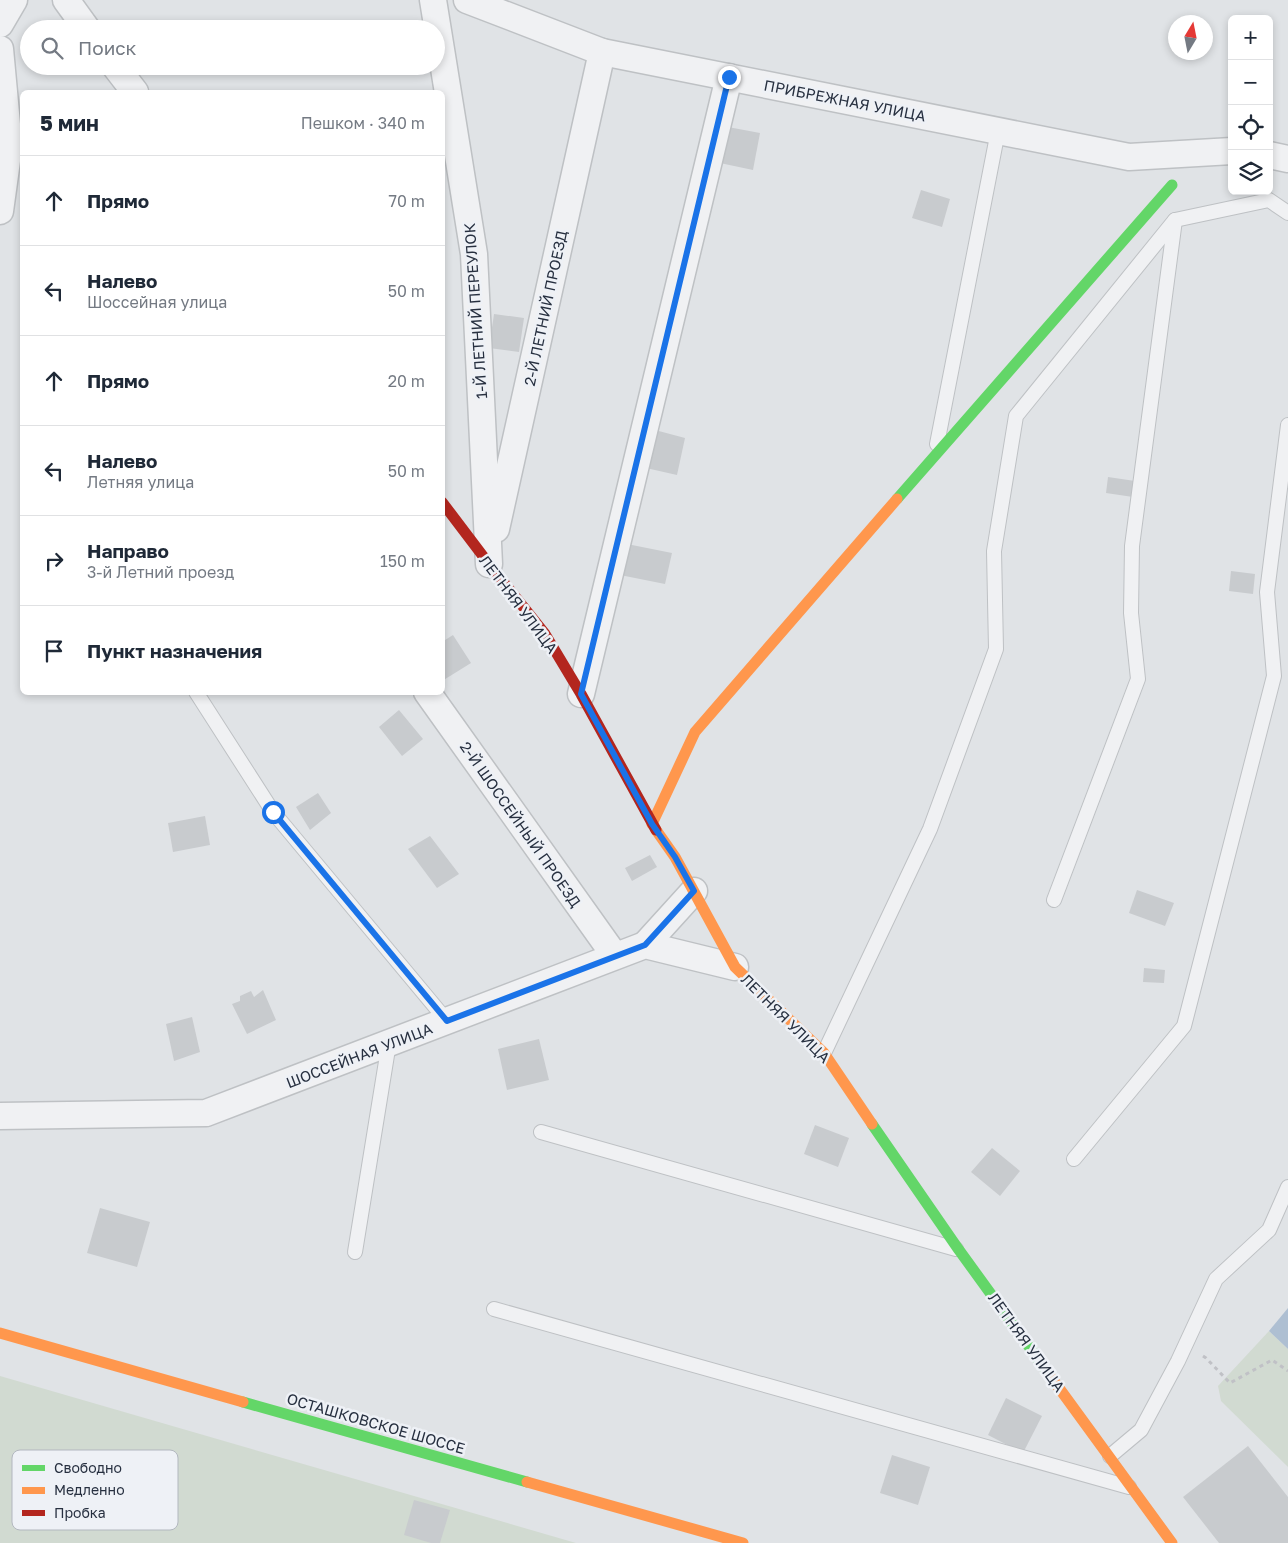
<!DOCTYPE html>
<html lang="ru">
<head>
<meta charset="utf-8">
<style>
	:root { --surface:#fff; --page:#f2f2f3; --text:#1f2937; --muted:#747a83; --line:#e0e1e3 }
	body { margin:0; font-family:"Golos Text",sans-serif; background:var(--page); color:var(--text) }
	.controls { position:absolute; right:15px; top:15px; display:grid; overflow:hidden; border-radius:8px; box-shadow:0 2px 8px #0003 }
	.controls button { width:45px; height:45px; display:grid; place-items:center; padding:0; border:0; border-bottom:1px solid var(--line); background:var(--surface); color:var(--text); font:25px sans-serif }
	.compass { position:absolute; left:1168px; top:15px; width:45px; height:45px; border-radius:50%; background:var(--surface); box-shadow:0 2px 8px #0003; rotate:10deg }
	.stop { position:absolute; width:15px; height:15px; margin:-11px; border:4px solid #1a73e8; border-radius:50%; background:#fff }
	.stop.end { background:#1a73e8; border-color:#fff; box-shadow:0 1px 5px #0008 }
	.list { margin:0; padding:0; list-style:none }
	h2 { display:flex; justify-content:space-between; align-items:center; height:65px; margin:0; padding:0 20px; font-size:21px }
	h2 small { font-size:16px; font-weight:400; color:var(--muted) }
	.list li { display:grid; grid-template-columns:32px 1fr auto; gap:15px; align-items:center; box-sizing:border-box; height:90px; padding:0 20px; border-top:1px solid var(--line) }
	.list b { display:block; font-size:19px; white-space:nowrap }
	.list p { margin:0; font-size:16px; white-space:nowrap; color:var(--muted) }
	.list em { font-size:16px; font-style:normal; color:var(--muted) }
	.icon { flex:none; width:28px; height:28px; fill:none; stroke:currentColor; stroke-width:2; stroke-linecap:round; stroke-linejoin:round }
	.map { position:relative; flex:none; width:1288px; height:1543px; overflow:hidden }
	.search { position:absolute; background:var(--surface); box-shadow:0 2px 8px #0003; left:20px; top:20px; width:425px; height:55px; display:flex; align-items:center; gap:12px; box-sizing:border-box; padding:0 18px; border-radius:28px; color:var(--muted); font-size:19px }
	.panel { position:absolute; background:var(--surface); box-shadow:0 2px 8px #0003; left:20px; top:90px; width:425px; height:605px; border-radius:8px }
	.map>svg:first-child { display:block }
</style>
</head>
<body>
<div class="map">
<svg width="1288" height="1543" viewBox="0 0 1288 1543">
	<rect width="100%" height="100%" fill="#e0e3e6"/>
	<g fill="#d1dad1">
		<polygon points="1269,1331 1288,1349 1288,1467 1221,1401 1218,1386"/>
		<polygon points="0,1376 576,1543 0,1543"/>
	</g>
	<polygon fill="#aebfd2" points="1288,1308 1288,1349 1269,1331"/>
	<g fill="#c8cbce">
		<polygon points="728,127 760,133 753,170 720,163"/>
		<polygon points="921,190 950,199 942,227 912,218"/>
		<polygon points="494,314 524,318 519,352 489,348"/>
		<polygon points="655,430 685,438 677,475 646,468"/>
		<polygon points="1108,477 1135,481 1133,497 1106,493"/>
		<polygon points="627,544 672,553 665,584 620,575"/>
		<polygon points="1231,571 1255,574 1253,594 1229,591"/>
		<polygon points="453,635 471,663 442,681 442,642"/>
		<polygon points="399,710 423,739 402,756 379,727"/>
		<polygon points="318,793 331,813 310,830 296,807"/>
		<polygon points="205,816 210,845 173,852 168,823"/>
		<polygon points="430,836 459,874 437,888 408,849"/>
		<polygon points="650,855 657,867 632,881 625,868"/>
		<polygon points="1137,890 1174,903 1165,926 1129,913"/>
		<polygon points="1144,968 1165,970 1164,983 1143,982"/>
		<polygon points="263,990 276,1020 247,1034 232,1004 240,1001 240,996 251,991 254,997"/>
		<polygon points="192,1017 200,1052 174,1061 166,1024"/>
		<polygon points="539,1039 549,1080 507,1090 498,1049"/>
		<polygon points="815,1125 849,1138 838,1167 804,1154"/>
		<polygon points="992,1148 1020,1171 1000,1196 971,1172"/>
		<polygon points="100,1208 150,1222 137,1267 87,1253"/>
		<polygon points="1006,1398 1042,1416 1023,1453 988,1435"/>
		<polygon points="1248,1446 1288,1497 1288,1543 1219,1543 1183,1497"/>
		<polygon points="892,1455 930,1467 918,1505 880,1493"/>
		<polygon points="414,1500 450,1510 440,1543 431,1543 404,1535"/>
	</g>
	<g fill="none" stroke-linecap="round" stroke-linejoin="round">
		<defs>
			<g id="lane">
				<polyline points="937,444 998,131"/>
				<polyline points="196,692 273,812 447,1021"/>
				<polyline points="1054,900 1138,679 1131,613 1132,546 1175,220"/>
				<polyline points="824,1053 930,829 996,649 994,551 1016,416 1175,220 1269,200 1288,213"/>
				<polyline points="541,1132 956,1249"/>
				<polyline points="1074,1159 1184,1026 1274,676 1267,592 1288,425"/>
				<polyline points="355,1252 389,1043"/>
				<polyline points="494,1309 1129,1487"/>
				<polyline points="1110,1456 1141,1430 1178,1361 1216,1279 1269,1230 1288,1187"/>
			</g>
			<g id="street">
				<polyline points="66,0 87,29"/>
				<polyline points="433,0 474,254 489,564"/>
				<polyline points="467,0 602,52 1129,157 1232,151"/>
				<polyline points="0,24 14,0"/>
				<polyline points="0,49 9,146 0,211"/>
				<polyline points="115,66 135,92"/>
				<polyline points="1269,155 1288,159"/>
				<polyline points="496,529 602,52"/>
				<polyline points="427,692 615,956"/>
				<polyline points="581,694 729,77"/>
				<polyline points="645,945 694,891"/>
				<polyline points="0,1116 206,1113 645,945 735,967"/>
			</g>
		</defs>
		<use href="#lane" stroke="#bec1c4" stroke-width="16"/>
		<use href="#street" stroke="#bec1c4" stroke-width="29"/>
		<polyline stroke="#c0c1c6" stroke-width="3" stroke-dasharray="4 4" stroke-linecap="butt" points="1203,1356 1206,1358 1230,1383 1272,1360 1288,1371"/>
		<use href="#lane" stroke="#f0f1f3" stroke-width="14"/>
		<use href="#street" stroke="#f0f1f3" stroke-width="26"/>
		<g stroke="#63d668" stroke-width="11">
			<polyline points="897,499 1172,185"/>
			<polyline points="872,1124 959,1250 1051,1377"/>
			<polyline points="243,1402 527,1482"/>
		</g>
		<g stroke="#ff974d" stroke-width="11">
			<polyline points="652,824 695,732 897,499"/>
			<polyline points="656,830 675,857 735,967 824,1053 872,1124"/>
			<polyline points="0,1333 243,1402"/>
			<polyline points="1051,1377 1172,1543"/>
			<polyline points="527,1482 743,1543"/>
		</g>
		<polyline stroke="#b3261e" stroke-width="11" points="442,502 489,564 545,634 581,694 656,830"/>
	</g>
	<g fill="none" stroke-linecap="round" stroke-linejoin="round">
		<polyline stroke="#1a73e8" stroke-width="6" points="273,812 447,1021 645,945 694,891 675,857 652,824 581,694 729,77"/>
	</g>
	<g text-anchor="middle" dominant-baseline="central" stroke-width="5" stroke-linejoin="round" paint-order="stroke">
		<g font-size="15" fill="#273040" stroke="#eef1f6">
			<text transform="translate(845 100) rotate(11)">ПРИБРЕЖНАЯ УЛИЦА</text>
			<text transform="translate(545 308) rotate(-78)">2-Й ЛЕТНИЙ ПРОЕЗД</text>
			<text transform="translate(475 311) rotate(-94)">1-Й ЛЕТНИЙ ПЕРЕУЛОК</text>
			<text transform="translate(519 604) rotate(53)">ЛЕТНЯЯ УЛИЦА</text>
			<text transform="translate(521 824) rotate(55)">2-Й ШОССЕЙНЫЙ ПРОЕЗД</text>
			<text transform="translate(786 1018) rotate(45)">ЛЕТНЯЯ УЛИЦА</text>
			<text transform="translate(359 1055) rotate(-21)">ШОССЕЙНАЯ УЛИЦА</text>
			<text transform="translate(1027 1342) rotate(54)">ЛЕТНЯЯ УЛИЦА</text>
			<text transform="translate(376 1423) rotate(16)">ОСТАШКОВСКОЕ ШОССЕ</text>
		</g>
	</g>
	<rect x="12" y="1450" width="166" height="80" rx="8" fill="#eef1f6" stroke="#b2b7bf" stroke-width="1"/>
	<rect x="22" y="1465" width="23" height="6" fill="#63d668"/>
	<rect x="22" y="1487" width="23" height="7" fill="#ff974d"/>
	<rect x="22" y="1510" width="23" height="6" fill="#b3261e"/>
	<g font-size="14" fill="#273040">
		<text x="54" y="1473">Свободно</text>
		<text x="54" y="1495">Медленно</text>
		<text x="54" y="1518">Пробка</text>
	</g>
</svg>
<div class="controls">
<button>+</button>
<button>−</button>
<button><svg class="icon" aria-label="locate" viewBox="0 0 24 24"><circle cx="12" cy="12" r="6"/><path d="M12 2v4M12 18v4M2 12h4M18 12h4"/></svg></button>
<button><svg class="icon" aria-label="layers" viewBox="0 0 24 24"><path d="M12 4l9 5-9 5-9-5zM3 14l9 5 9-5"/></svg></button>
</div>
<svg class="compass" viewBox="-18 -18 36 36"><path d="M0-13l5 13h-10z" fill="#e53935"/><path d="M0 13l5-13h-10z" fill="#747a83"/></svg>
<div class="stop" style="left:273px;top:812px"></div>
<div class="stop end" style="left:729px;top:77px"></div>
<div class="search"><svg class="icon" aria-label="search" viewBox="0 0 24 24"><circle cx="10" cy="10" r="6"/><path d="M15 15l6 6"/></svg>Поиск</div>
<section class="panel">
<h2>5 мин<small>Пешком · 340 m</small></h2>
<ul class="list">
<li><svg class="icon" aria-label="ahead" viewBox="0 0 24 24"><path d="M12 20V5M6 11l6-6 6 6"/></svg><div><b>Прямо</b></div><em>70 m</em></li>
<li><svg class="icon" aria-label="left" viewBox="0 0 24 24"><path d="M17 20v-9H6M10 6l-5 5 5 5"/></svg><div><b>Налево</b><p>Шоссейная улица</p></div><em>50 m</em></li>
<li><svg class="icon" aria-label="ahead" viewBox="0 0 24 24"><path d="M12 20V5M6 11l6-6 6 6"/></svg><div><b>Прямо</b></div><em>20 m</em></li>
<li><svg class="icon" aria-label="left" viewBox="0 0 24 24"><path d="M17 20v-9H6M10 6l-5 5 5 5"/></svg><div><b>Налево</b><p>Летняя улица</p></div><em>50 m</em></li>
<li><svg class="icon" aria-label="right" viewBox="0 0 24 24"><path d="M7 20v-9h11M14 6l5 5-5 5"/></svg><div><b>Направо</b><p>3-й Летний проезд</p></div><em>150 m</em></li>
<li><svg class="icon" aria-label="arrive" viewBox="0 0 24 24"><path d="M6 21V4h12l-3 4 3 4H6"/></svg><div><b>Пункт назначения</b></div></li>
</ul>
</section>
</div>
</body>
</html>
